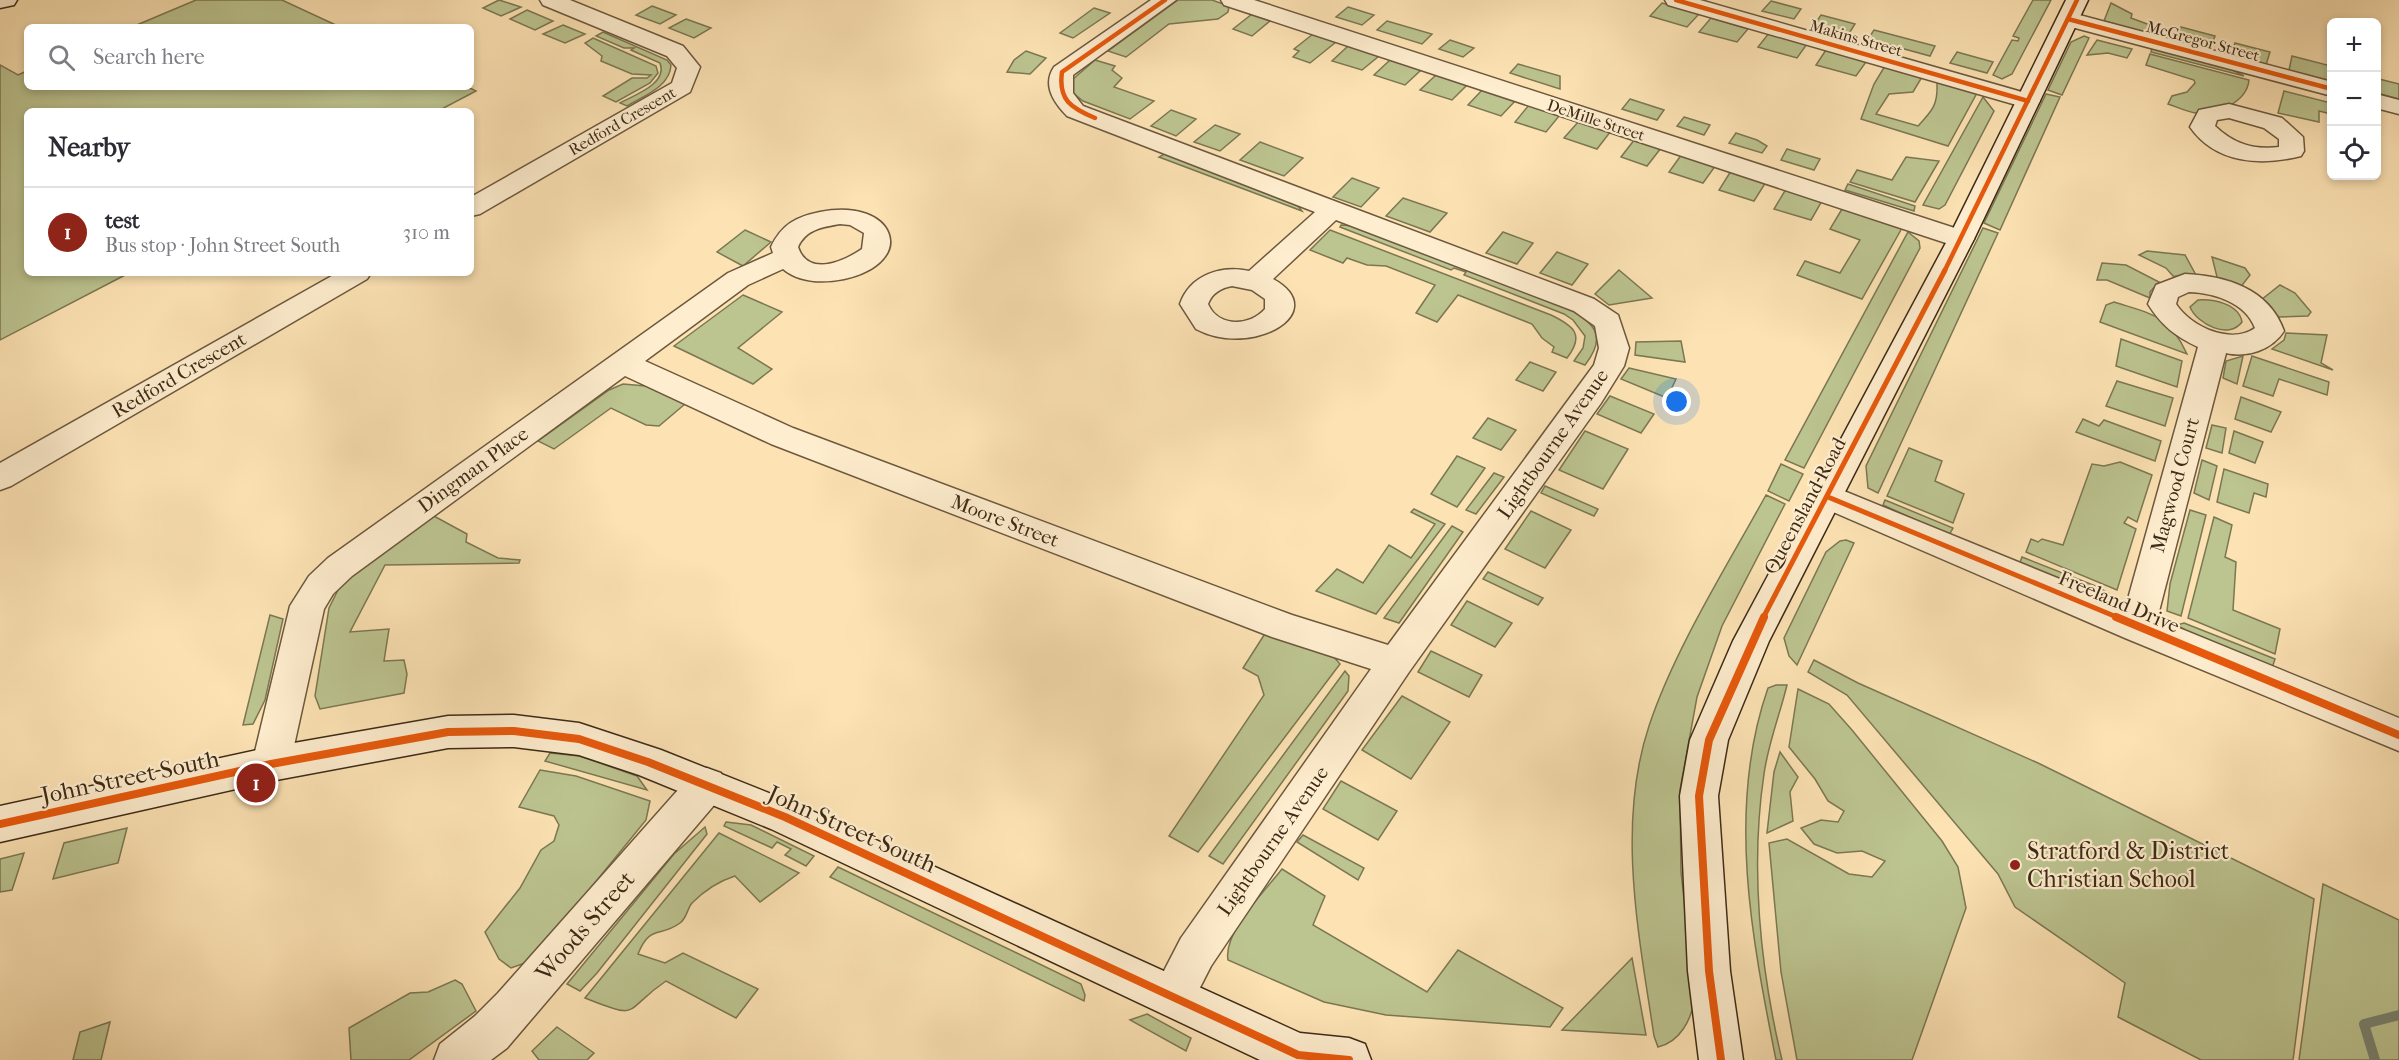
<!DOCTYPE html>
<html lang="en">
<head>
<meta charset="utf-8">
<style>
	:root { --surface:#fff; --page:#f7f7f7; --text:#2b2b33; --muted:#7c7c81; --line:#e1e1e2; --accent:#8f2418 }
	body { margin:0; font-family:"IM FELL French Canon",serif; background:var(--page); color:var(--text) }
	.controls { position:absolute; right:18px; top:18px; display:grid; overflow:hidden; border-radius:9px; box-shadow:0 3px 9px #0003 }
	.controls button { width:54px; height:54px; display:grid; place-items:center; padding:0; border:0; border-bottom:2px solid var(--line); background:var(--surface); color:var(--text); font:30px sans-serif }
	.you { position:absolute; left:1677px; top:402px; width:21px; height:21px; margin:-15px; border:4px solid #fff; border-radius:50%; background:#1a73e8; box-shadow:0 0 0 9px #1a73e833 }
	.badge { display:grid; place-items:center; width:39px; height:39px; border-radius:50%; background:var(--accent); color:#fff; font-size:20px; font-weight:700 }
	.pin { position:absolute; translate:-50% -50%; border:3px solid #fff; box-shadow:0 2px 6px #0006 }
	.list { margin:0; padding:0; list-style:none }
	h2 { display:flex; justify-content:space-between; align-items:center; height:78px; margin:0; padding:0 24px; font-size:26px }
	h2 small { font-size:20px; font-weight:400; color:var(--muted) }
	.list li { display:grid; grid-template-columns:39px 1fr auto; gap:18px; align-items:center; box-sizing:border-box; height:90px; padding:0 24px; border-top:2px solid var(--line) }
	.list b { display:block; font-size:22px; white-space:nowrap }
	.list p { margin:0; font-size:20px; white-space:nowrap; color:var(--muted) }
	.list em { font-size:20px; font-style:normal; color:var(--muted) }
	.icon { flex:none; width:33px; height:33px; fill:none; stroke:currentColor; stroke-width:2; stroke-linecap:round; stroke-linejoin:round }
	.map { position:relative; flex:none; width:2399px; height:1060px; overflow:hidden }
	.search { position:absolute; background:var(--surface); box-shadow:0 3px 9px #0003; left:24px; top:24px; width:450px; height:66px; display:flex; align-items:center; gap:15px; box-sizing:border-box; padding:0 21px; border-radius:9px; color:var(--muted); font-size:22px }
	.panel { position:absolute; background:var(--surface); box-shadow:0 3px 9px #0003; left:24px; top:108px; width:450px; height:168px; border-radius:9px }
	.map>svg:first-child { display:block }
</style>
</head>
<body>
<div class="map">
<svg width="2399" height="1060" viewBox="0 0 2399 1060">
	<rect width="100%" height="100%" fill="#fde3b4"/>
	<filter id="stains"><feTurbulence type="fractalNoise" baseFrequency=".00333" numOctaves="4"/><feColorMatrix values="0 0 0 0 .2 0 0 0 0 .09 0 0 0 0 .02 0 0 0 .5 -.17"/></filter>
	<radialGradient id="worn" r=".72"><stop offset=".6" stop-color="#630" stop-opacity="0"/><stop offset="1" stop-color="#630" stop-opacity=".3"/></radialGradient>
	<g fill="#bcc490" stroke="#7c7753" stroke-width="1.5">
		<polygon points="196,0 282,0 340,27 132,27"/>
		<polygon points="499,0 521,7 501,16 483,8"/>
		<polygon points="1178,0 1212,0 1229,6 1228,12 1218,19 1169,24 1126,57 1108,51"/>
		<polygon points="2033,0 2051,0 2012,74 2002,79 1993,75 2012,40 2018,41 2019,38 2013,36"/>
		<polygon points="1771,1 1801,9 1794,19 1762,11"/>
		<polygon points="1662,3 1699,14 1687,27 1650,16"/>
		<polygon points="2111,3 2132,14 2131,18 2158,28 2155,36 2104,21"/>
		<polygon points="652,6 676,15 660,24 636,15"/>
		<polygon points="1348,7 1374,15 1362,25 1336,17"/>
		<polygon points="1094,8 1110,13 1073,38 1060,33"/>
		<polygon points="527,10 553,21 535,30 510,19"/>
		<polygon points="1252,14 1271,20 1252,36 1233,29"/>
		<polygon points="1821,15 1855,24 1848,35 1814,25"/>
		<polygon points="1711,18 1748,29 1737,42 1699,32"/>
		<polygon points="686,19 711,28 694,38 669,28"/>
		<polygon points="1387,21 1432,34 1422,44 1377,30"/>
		<polygon points="563,25 585,34 565,43 543,34"/>
		<polygon points="2181,27 2215,36 2210,49 2176,40"/>
		<polygon points="1874,30 1935,46 1930,56 1868,39"/>
		<path d="M 603,32 L 667,60 L 671,65 C 670,87 643,96 627,106 L 620,103 C 634,95 668,84 660,63 L 631,50 L 634,48 L 624,48 L 596,36 Z"/>
		<polygon points="1769,33 1807,44 1797,58 1758,47"/>
		<polygon points="1313,34 1336,42 1310,63 1293,57 1299,51 1294,49"/>
		<polygon points="2084,36 2089,38 2062,95 2048,90 2071,42"/>
		<polygon points="593,38 656,66 658,73 650,83 616,102 603,96 632,78 647,78 651,75 632,74 601,61 602,56 585,43"/>
		<polygon points="1450,40 1474,48 1463,57 1439,49"/>
		<polygon points="2097,40 2132,49 2127,58 2108,53 2087,55"/>
		<polygon points="2235,43 2270,52 2266,65 2231,56"/>
		<polygon points="1348,46 1379,56 1362,70 1332,61"/>
		<polygon points="2152,48 2229,68 2244,76 2151,52"/>
		<polygon points="1826,50 1866,62 1856,76 1816,65"/>
		<polygon points="1026,51 1046,58 1030,74 1007,72 1014,60"/>
		<polygon points="1957,52 1993,62 1987,73 1950,63"/>
		<path d="M 2150,54 L 2249,80 C 2247,102 2216,116 2196,113 C 2187,112 2177,107 2168,104 L 2172,96 L 2187,92 L 2195,83 L 2194,80 L 2146,65 Z"/>
		<polygon points="2292,56 2331,66 2330,81 2289,70"/>
		<polygon points="1095,60 1115,66 1112,70 1122,78 1114,87 1154,101 1130,119 1083,101 1073,93 1072,80"/>
		<polygon points="1390,60 1421,70 1405,85 1374,75"/>
		<polygon points="1518,64 1560,76 1560,89 1510,73"/>
		<polygon points="0,65 18,75 27,71 27,87 468,87 476,91 438,111 27,111 27,273 129,273 0,340"/>
		<path d="M 1885,66 L 1922,77 L 1913,92 L 1889,94 L 1876,114 L 1918,126 C 1932,111 1938,105 1937,84 L 1940,82 L 1977,93 L 1948,146 L 1861,119 L 1874,84 Z"/>
		<polygon points="1436,75 1467,85 1452,100 1420,90"/>
		<polygon points="2379,79 2399,84 2399,99 2377,93"/>
		<polygon points="1483,89 1516,100 1501,116 1468,105"/>
		<polygon points="2284,91 2331,103 2331,114 2319,111 2319,122 2278,113"/>
		<polygon points="2046,94 2060,97 2000,230 1984,223"/>
		<polygon points="1983,97 1994,111 1945,205 1939,209 1923,205"/>
		<polygon points="1630,99 1664,110 1657,120 1622,109"/>
		<polygon points="1529,105 1560,115 1546,132 1515,122"/>
		<polygon points="1171,110 1196,119 1176,136 1151,126"/>
		<polygon points="1684,117 1710,125 1704,135 1677,126"/>
		<polygon points="1579,121 1611,131 1597,149 1564,138"/>
		<polygon points="1215,125 1240,134 1220,151 1194,142"/>
		<polygon points="1736,133 1757,140 1767,146 1762,153 1729,143"/>
		<polygon points="1635,139 1661,148 1647,166 1621,157"/>
		<polygon points="1260,142 1303,158 1284,176 1240,160"/>
		<polygon points="1787,149 1820,159 1814,170 1781,160"/>
		<polygon points="1166,153 1295,202 1302,211 1159,157"/>
		<polygon points="1682,154 1716,165 1703,183 1669,172"/>
		<polygon points="1906,157 1939,161 1915,202 1850,182 1857,170 1892,180"/>
		<polygon points="1731,171 1766,182 1754,201 1719,190"/>
		<polygon points="1352,178 1379,188 1361,207 1333,197"/>
		<polygon points="1848,184 1915,206 1914,211 1845,190"/>
		<polygon points="1786,189 1822,201 1811,220 1774,209"/>
		<polygon points="1403,198 1447,213 1430,232 1386,216"/>
		<polygon points="1842,209 1902,228 1862,299 1797,275 1805,261 1840,273 1860,240 1830,229"/>
		<path d="M 1341,225 L 1354,226 L 1565,306 C 1593,323 1609,334 1585,365 L 1574,361 L 1583,348 L 1585,336 L 1573,320 L 1564,314 L 1464,275 L 1466,272 L 1454,268 L 1451,270 L 1340,227 Z"/>
		<polygon points="1983,228 1998,233 1878,493 1868,488 1866,466"/>
		<polygon points="745,230 771,242 743,266 717,252"/>
		<path d="M 1330,230 L 1551,315 C 1574,326 1585,335 1567,358 L 1552,352 L 1554,347 L 1542,338 L 1532,324 L 1458,295 L 1437,322 L 1416,313 L 1435,285 L 1386,266 L 1367,265 L 1347,258 L 1343,263 L 1310,250 Z"/>
		<polygon points="1503,232 1533,243 1517,264 1486,253"/>
		<polygon points="1908,232 1919,241 1920,248 1804,468 1785,460"/>
		<polygon points="2147,251 2185,255 2197,277 2173,276 2166,268 2139,255"/>
		<polygon points="1557,252 1588,264 1572,285 1540,273"/>
		<polygon points="2212,257 2245,268 2250,275 2240,288 2218,281"/>
		<polygon points="2102,263 2126,265 2159,282 2150,292 2150,298 2107,280 2097,280"/>
		<polygon points="1619,270 1652,298 1609,305 1595,294"/>
		<polygon points="2280,285 2295,293 2311,312 2308,316 2279,317 2261,300"/>
		<polygon points="743,295 782,312 738,348 772,369 753,384 674,346"/>
		<path d="M 2198,300 C 2214,299 2239,304 2242,322 C 2229,340 2197,324 2190,307 Z"/>
		<path d="M 2114,302 C 2152,314 2169,315 2187,354 L 2100,322 L 2106,305 Z"/>
		<polygon points="2286,333 2327,335 2321,363 2333,370 2272,349 2284,340"/>
		<polygon points="2121,339 2182,361 2177,387 2116,366"/>
		<polygon points="1681,341 1685,362 1635,355 1636,342"/>
		<polygon points="2243,356 2237,384 2223,378 2226,361"/>
		<polygon points="2252,356 2329,382 2327,395 2279,379 2273,396 2243,386"/>
		<polygon points="1530,362 1556,372 1543,391 1516,380"/>
		<polygon points="1629,368 1676,379 1667,398 1621,379"/>
		<polygon points="2117,381 2173,398 2165,426 2106,406"/>
		<polygon points="623,384 646,386 685,404 659,426 646,425 611,408 554,449 538,441 609,390"/>
		<polygon points="1610,396 1654,414 1641,433 1597,414"/>
		<polygon points="2241,397 2281,412 2271,432 2235,419"/>
		<polygon points="1488,418 1516,430 1501,450 1473,438"/>
		<polygon points="2083,419 2099,426 2104,420 2161,441 2155,461 2076,432"/>
		<polygon points="2212,425 2226,428 2222,453 2206,448"/>
		<polygon points="1585,431 1628,449 1603,489 1559,470"/>
		<polygon points="2234,431 2263,442 2255,463 2229,453"/>
		<polygon points="1909,448 1942,461 1935,481 1964,494 1953,523 1887,496"/>
		<polygon points="1457,456 1485,468 1457,507 1431,494"/>
		<polygon points="2202,460 2217,466 2209,500 2194,493"/>
		<polygon points="2120,462 2152,475 2137,522 2128,517 2124,523 2136,529 2117,590 2026,552 2031,539 2038,542 2042,539 2063,545 2092,464 2104,466"/>
		<polygon points="1781,464 1803,474 1789,501 1768,491"/>
		<polygon points="2224,469 2268,484 2266,497 2254,493 2249,513 2217,502"/>
		<polygon points="1494,473 1504,477 1476,514 1466,510"/>
		<polygon points="1545,486 1598,509 1594,516 1541,493"/>
		<path d="M 1766,495 L 1785,504 L 1722,626 L 1697,697 L 1680,790 L 1681,872 L 1695,999 C 1691,1020 1680,1042 1658,1047 L 1654,1036 C 1639,936 1616,825 1649,726 C 1674,650 1727,566 1766,495 Z"/>
		<polygon points="1885,500 1953,528 1949,535 1883,505"/>
		<polygon points="1414,509 1445,524 1376,614 1316,591 1337,569 1363,583 1389,545 1411,558 1435,524 1411,512"/>
		<polygon points="2190,510 2206,515 2181,616 2167,611 2170,584"/>
		<polygon points="1531,511 1571,530 1545,568 1505,549"/>
		<polygon points="432,515 467,534 466,542 498,558 520,560 519,563 385,565 350,632 389,629 384,661 404,660 407,674 404,693 320,709 315,696 329,608 343,580"/>
		<polygon points="2214,517 2232,525 2225,557 2236,562 2233,610 2280,629 2275,654 2188,618"/>
		<polygon points="1452,526 1463,532 1399,623 1384,618"/>
		<polygon points="1846,540 1854,543 1797,665 1789,656 1784,638 1826,552 1840,541"/>
		<polygon points="2022,557 2098,587 2108,593 2099,595 2019,565"/>
		<polygon points="1488,572 1543,598 1538,605 1483,579"/>
		<polygon points="1467,601 1512,623 1495,647 1451,625"/>
		<polygon points="270,615 283,619 265,700 253,724 243,725"/>
		<polygon points="2184,623 2275,659 2272,668 2194,636 2177,625"/>
		<polygon points="1266,632 1333,656 1340,664 1198,852 1169,836 1264,695 1258,676 1243,668"/>
		<polygon points="1431,651 1482,675 1469,697 1418,672"/>
		<polygon points="1814,660 1858,683 2038,763 2314,899 2293,1060 2201,1060 2118,1017 2125,983 2015,907 1998,874 1847,695 1808,672"/>
		<polygon points="1345,671 1349,676 1348,691 1223,864 1209,856"/>
		<path d="M 1776,685 L 1787,685 C 1780,714 1768,744 1764,774 C 1750,867 1760,968 1782,1060 L 1776,1060 C 1752,939 1726,808 1768,688 Z"/>
		<polygon points="1798,689 1829,704 1852,730 1942,841 1958,867 1966,908 1912,1060 1797,1060 1781,972 1769,843 1787,839 1849,874 1872,877 1885,861 1862,851 1837,853 1814,844 1801,828 1821,820 1838,822 1844,811 1828,801 1815,779 1789,747"/>
		<polygon points="1402,696 1450,722 1411,779 1362,750"/>
		<polygon points="1780,752 1798,777 1790,792 1793,821 1767,833 1774,772"/>
		<polygon points="550,753 580,756 637,776 647,790 545,761"/>
		<polygon points="540,770 576,776 650,801 646,820 550,938 525,963 511,968 499,959 485,932 520,888 541,850 554,841 559,825 554,816 519,807"/>
		<polygon points="1341,781 1397,811 1378,840 1323,809"/>
		<polygon points="726,822 751,825 814,856 806,866 785,855 791,849 777,842 772,848 724,826"/>
		<polygon points="705,827 707,834 597,973 580,991 567,984 674,854"/>
		<polygon points="127,828 118,863 53,879 64,843"/>
		<path d="M 719,833 L 799,873 L 760,902 L 735,876 C 719,881 704,891 692,903 C 687,909 687,918 680,923 C 660,938 650,924 638,954 L 665,963 L 683,953 L 758,989 L 736,1018 L 666,981 C 622,1011 642,1021 585,998 Z"/>
		<polygon points="1303,835 1364,868 1358,880 1297,842"/>
		<polygon points="24,853 12,890 0,892 0,859"/>
		<polygon points="838,867 1081,984 1085,995 1084,1001 830,877"/>
		<path d="M 1282,869 L 1325,896 L 1313,925 L 1427,992 L 1458,950 L 1563,1008 L 1550,1027 L 1386,1015 L 1324,1002 L 1228,960 C 1223,932 1265,891 1282,869 Z"/>
		<polygon points="2323,884 2399,920 2399,1060 2299,1060"/>
		<polygon points="1632,958 1646,1035 1562,1030"/>
		<polygon points="455,980 462,984 476,1011 409,1060 351,1060 349,1028 410,993 428,992"/>
		<polygon points="1147,1014 1191,1038 1186,1051 1130,1020"/>
		<polygon points="110,1022 101,1060 73,1060 80,1032"/>
		<polygon points="557,1027 594,1053 587,1060 539,1060 532,1051"/>
	</g>
	<g fill="none" stroke-linecap="round" stroke-linejoin="round">
		<polyline stroke="#788371" stroke-width="10" points="2375,1060 2364,1024 2399,1015"/>
		<defs>
			<g id="street">
				<polygon points="540,0 570,0 683,46 700,67 690,92 480,214 471,216 471,197 672,83 677,68 667,56 543,5"/>
				<path d="M 1151,0 L 1176,0 L 1073,75 L 1073,93 L 1083,106 L 1594,299 L 1618,315 L 1629,348 L 1624,366 L 1601,403 L 1409,672 L 1211,966 L 1188,1011 L 1173,1017 L 1158,1011 L 1151,996 L 1181,938 L 1371,669 L 1272,637 L 771,444 L 625,376 L 352,576 L 333,594 L 324,609 L 290,764 L 284,776 L 271,781 L 258,776 L 252,764 L 290,606 L 309,576 L 328,558 L 728,273 L 773,253 L 771,247 C 782,224 796,217 820,212 C 895,197 920,262 844,279 C 823,283 800,283 783,269 L 748,285 L 645,361 L 793,428 L 1292,615 L 1388,645 L 1594,365 L 1599,348 L 1595,326 L 1574,311 L 1336,220 L 1273,279 C 1333,312 1252,359 1196,329 L 1180,304 C 1190,275 1221,265 1249,271 L 1315,212 L 1067,116 C 1054,103 1042,85 1054,67 ZM 840,224 L 850,225 L 864,233 L 862,249 C 843,262 808,277 798,247 C 806,229 823,227 840,224 ZM 1232,286 L 1252,290 L 1265,299 L 1265,309 C 1249,327 1218,327 1208,304 C 1212,293 1221,288 1232,286 Z"/>
				<polygon points="1221,0 1254,0 1970,233 1974,239 1970,245 1961,247 1952,245 1224,5"/>
				<polygon points="1665,0 1700,0 2036,96 2040,101 2036,106 2020,106 1668,5"/>
				<polygon points="2068,12 2332,82 2332,96 2060,24 2057,19 2060,14"/>
				<polygon points="2376,94 2399,100 2399,114 2376,108"/>
				<path d="M 2229,104 L 2282,118 L 2303,137 L 2304,151 L 2301,156 C 2261,166 2216,164 2190,127 L 2199,110 ZM 2229,118 L 2264,128 L 2279,139 L 2279,147 C 2253,150 2234,144 2215,126 L 2217,120 Z"/>
				<polygon points="337,273 371,273 367,279 11,486 0,490 0,463"/>
				<path d="M 2185,274 C 2227,276 2269,289 2284,331 C 2272,350 2247,358 2226,353 L 2157,619 L 2399,718 L 2399,751 L 2125,638 L 1817,505 L 1812,497 L 1817,489 L 1828,485 L 1839,489 L 2126,606 L 2198,347 C 2175,336 2162,326 2148,304 L 2156,285 ZM 2189,292 C 2214,293 2245,302 2255,328 C 2231,345 2191,327 2176,304 L 2178,297 Z"/>
				<polygon points="707,768 721,773 726,785 721,797 507,1048 491,1060 434,1060 440,1044 475,1016 498,993 693,773"/>
			</g>
			<g id="secondary">
				<polygon points="0,0 17,0 14,5 0,8"/>
				<polygon points="2066,0 2088,0 1974,239 1769,641 1728,740 1718,796 1730,971 1743,1060 1699,1060 1688,971 1680,796 1690,740 1733,641 1948,239"/>
				<polygon points="514,715 579,723 661,750 799,805 1300,1033 1349,1038 1365,1044 1371,1060 1260,1060 771,829 639,775 579,755 514,747 448,748 271,781 0,842 0,806 271,747 448,716"/>
			</g>
		</defs>
		<use href="#street" stroke="#6d583e" stroke-width="3"/>
		<use href="#secondary" stroke="#3d2a16" stroke-width="3"/>
		<use href="#street" fill="#feedce" fill-rule="evenodd"/>
		<use href="#secondary" fill="#feedce" fill-rule="evenodd"/>
		<defs>
			<g id="cycleway-far2">
				<polyline points="1676,0 2028,101"/>
				<polyline points="2068,19 2332,89"/>
				<path d="M 1095,118 C 1071,108 1058,100 1062,72 L 1165,0"/>
				<polyline points="1944,272 2077,0"/>
			</g>
			<g id="cycleway-far1">
				<polyline points="1828,497 2119,618"/>
				<polyline points="1763,618 1945,270"/>
			</g>
			<g id="cycleway">
				<polyline points="2116,617 2399,735"/>
				<polyline points="0,824 271,764 448,732 514,731 579,739 648,762 785,817 1298,1055 1349,1060"/>
				<polyline points="1721,1060 1709,971 1699,796 1709,740 1764,617"/>
			</g>
		</defs>
		<use href="#cycleway-far2" stroke="#feedce" stroke-width="8"/>
		<use href="#cycleway-far1" stroke="#feedce" stroke-width="9"/>
		<use href="#cycleway" stroke="#feedce" stroke-width="11"/>
		<use href="#cycleway-far2" stroke="#e8590c" stroke-width="4.5"/>
		<use href="#cycleway-far1" stroke="#e8590c" stroke-width="5"/>
		<use href="#cycleway" stroke="#e8590c" stroke-width="8"/>
	</g>
	<circle fill="#8f2418" stroke="#feedce" stroke-width="2" cx="2015" cy="865" r="6"/>
	<g text-anchor="middle" dominant-baseline="central" stroke-width="4.5" stroke-linejoin="round" paint-order="stroke">
		<g font-size="16" fill="#3d2a16" stroke="#feedce">
			<text transform="translate(1856 38) rotate(16)">Makins Street</text>
			<text transform="translate(2203 41) rotate(15)">McGregor Street</text>
			<text transform="translate(1596 120) rotate(18)">DeMille Street</text>
			<text transform="translate(622 121) rotate(-30)">Redford Crescent</text>
		</g>
		<g font-size="20" fill="#3d2a16" stroke="#feedce">
			<text transform="translate(179 375) rotate(-30)">Redford Crescent</text>
			<text transform="translate(1553 444) rotate(-55)">Lightbourne Avenue</text>
			<text transform="translate(473 470) rotate(-36)">Dingman Place</text>
			<text transform="translate(2175 485) rotate(-75)">Magwood Court</text>
			<text transform="translate(1805 506) rotate(-62)">Queensland Road</text>
			<text transform="translate(1005 521) rotate(21)">Moore Street</text>
			<text transform="translate(2119 602) rotate(23)">Freeland Drive</text>
			<text transform="translate(1273 841) rotate(-55)">Lightbourne Avenue</text>
		</g>
		<g font-size="24" fill="#3d2a16" stroke="#feedce">
			<text transform="translate(130 777) rotate(-12)">John Street South</text>
			<text transform="translate(852 829) rotate(24)">John Street South</text>
			<text transform="translate(585 926) rotate(-49)">Woods Street</text>
		</g>
		<g font-size="24" fill="#3d2a16" stroke="#feedce" text-anchor="start">
			<text x="2027" y="851">Stratford &amp; District<tspan x="2027" dy="28">Christian School</tspan></text>
		</g>
	</g>
	<rect width="100%" height="100%" filter="url(#stains)"/>
	<rect width="100%" height="100%" fill="url(#worn)"/>
</svg>
<div class="controls">
<button>+</button>
<button>−</button>
<button><svg class="icon" aria-label="locate" viewBox="0 0 24 24"><circle cx="12" cy="12" r="6"/><path d="M12 2v4M12 18v4M2 12h4M18 12h4"/></svg></button>
</div>
<div class="you"></div>
<div class="pin badge" style="left:256px;top:783px">1</div>
<div class="search"><svg class="icon" aria-label="search" viewBox="0 0 24 24"><circle cx="10" cy="10" r="6"/><path d="M15 15l6 6"/></svg>Search here</div>
<section class="panel">
<h2>Nearby<small></small></h2>
<ul class="list">
<li><span class="badge">1</span><div><b>test</b><p>Bus stop · John Street South</p></div><em>310 m</em></li>
</ul>
</section>
</div>
</body>
</html>
